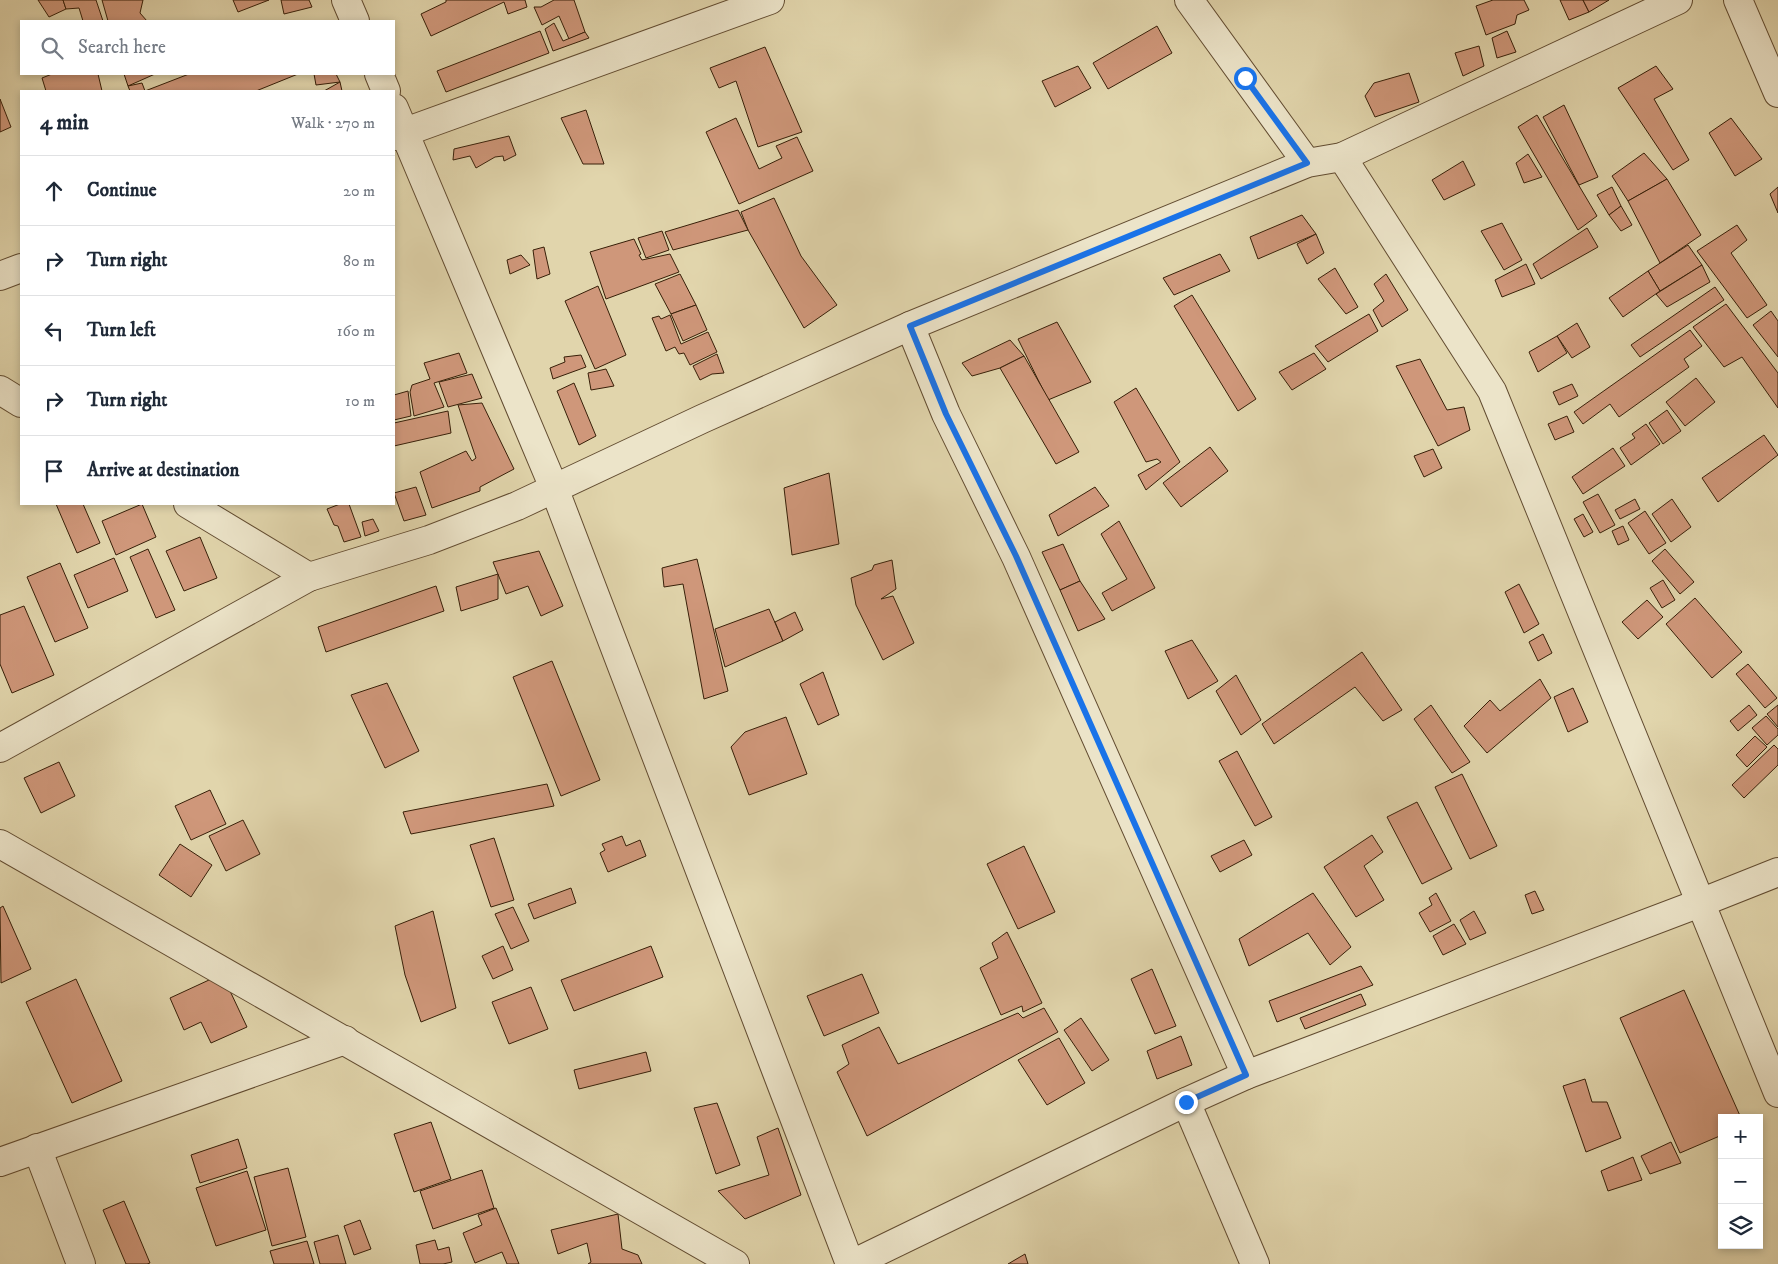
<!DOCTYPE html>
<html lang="en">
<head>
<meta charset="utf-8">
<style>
	:root { --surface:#fff; --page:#f6f6f7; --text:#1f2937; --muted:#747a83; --line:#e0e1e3 }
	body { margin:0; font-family:"IM FELL DW Pica",serif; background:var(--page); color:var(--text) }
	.controls { position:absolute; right:15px; bottom:15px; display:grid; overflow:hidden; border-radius:0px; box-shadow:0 2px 8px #0003 }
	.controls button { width:45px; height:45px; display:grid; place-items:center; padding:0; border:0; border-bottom:1px solid var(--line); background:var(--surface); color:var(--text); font:25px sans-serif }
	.stop { position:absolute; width:15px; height:15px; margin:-11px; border:4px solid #1a73e8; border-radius:50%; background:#fff }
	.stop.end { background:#1a73e8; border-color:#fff; box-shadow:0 1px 5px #0008 }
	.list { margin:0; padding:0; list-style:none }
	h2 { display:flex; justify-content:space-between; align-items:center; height:65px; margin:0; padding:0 20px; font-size:21px }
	h2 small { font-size:16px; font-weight:400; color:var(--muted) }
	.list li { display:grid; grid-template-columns:32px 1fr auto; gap:15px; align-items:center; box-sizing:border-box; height:70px; padding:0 20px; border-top:1px solid var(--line) }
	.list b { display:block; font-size:19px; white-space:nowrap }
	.list em { font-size:16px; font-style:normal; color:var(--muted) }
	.icon { flex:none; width:28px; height:28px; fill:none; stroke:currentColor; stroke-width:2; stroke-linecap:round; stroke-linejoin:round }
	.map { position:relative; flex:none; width:1778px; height:1264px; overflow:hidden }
	.search { position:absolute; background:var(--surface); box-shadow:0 2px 8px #0003; left:20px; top:20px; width:375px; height:55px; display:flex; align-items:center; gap:12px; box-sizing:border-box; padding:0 18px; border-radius:0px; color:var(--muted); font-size:19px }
	.panel { position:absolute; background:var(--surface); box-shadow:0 2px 8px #0003; left:20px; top:90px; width:375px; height:415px; border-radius:0px }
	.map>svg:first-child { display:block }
</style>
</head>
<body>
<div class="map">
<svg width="1778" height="1264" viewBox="0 0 1778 1264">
	<rect width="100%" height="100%" fill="#e1d5ac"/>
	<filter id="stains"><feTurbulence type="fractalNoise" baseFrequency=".004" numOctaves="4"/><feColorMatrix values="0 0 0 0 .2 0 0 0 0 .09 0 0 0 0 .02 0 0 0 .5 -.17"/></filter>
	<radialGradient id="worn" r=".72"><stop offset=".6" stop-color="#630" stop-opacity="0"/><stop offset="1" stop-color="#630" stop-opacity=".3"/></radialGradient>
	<g fill="#cf977a" stroke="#371f08">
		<polygon points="38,0 63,0 66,9 49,17"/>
		<polygon points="63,0 96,0 103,21 83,21 79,8 66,9"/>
		<polygon points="102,0 143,0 140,13 147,21 108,21"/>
		<polygon points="233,0 269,0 238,12"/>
		<polygon points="281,0 309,0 312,7 284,14"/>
		<polygon points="446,0 525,0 527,7 508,14 504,2 431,36 421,14 446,2"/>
		<polygon points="554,0 574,0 585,32 569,39 559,16 542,25 534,7 541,7"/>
		<polygon points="1493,0 1524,0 1529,10 1517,15 1515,24 1486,35 1476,6"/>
		<polygon points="1560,0 1583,0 1589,12 1569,20"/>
		<polygon points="1583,0 1609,0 1589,12"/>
		<polygon points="554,23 563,41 585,32 589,38 553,51 545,29"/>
		<polygon points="1157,26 1172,53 1108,89 1093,63"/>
		<polygon points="540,31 549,53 446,92 437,71"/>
		<polygon points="1507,31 1516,52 1497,58 1492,38"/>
		<polygon points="1479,46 1484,66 1463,76 1455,53"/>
		<polygon points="765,47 802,132 758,147 736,81 719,88 710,68"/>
		<polygon points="1078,66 1091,88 1055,107 1042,81"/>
		<polygon points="1656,66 1673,89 1654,99 1689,160 1673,170 1618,88"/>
		<polygon points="1409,73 1419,102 1375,117 1365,96 1374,83"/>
		<polygon points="52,74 98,74 102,91 46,91 42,78"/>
		<polygon points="124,74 155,74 128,86"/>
		<polygon points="189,74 298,74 256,91 130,91 128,86 142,83 145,91"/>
		<polygon points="314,74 336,74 340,82 316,85"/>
		<polygon points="340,82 342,91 324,91"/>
		<polygon points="0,99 11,127 0,132"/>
		<polygon points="1564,105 1598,177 1579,185 1543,117"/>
		<polygon points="586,110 604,164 583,164 561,118"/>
		<polygon points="1537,115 1597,216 1578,230 1518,127"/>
		<polygon points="736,118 759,169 782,158 776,146 797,137 813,171 739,204 706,132"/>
		<polygon points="1731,118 1762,159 1735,176 1709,133"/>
		<polygon points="509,136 516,155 504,161 503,156 495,157 476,168 470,156 453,160 454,149"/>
		<polygon points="1644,153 1667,179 1628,201 1612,176"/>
		<polygon points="1528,154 1542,177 1524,183 1516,163"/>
		<polygon points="1463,161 1475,185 1444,200 1432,180"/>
		<polygon points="1667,179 1701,235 1660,263 1628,201"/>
		<polygon points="1612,187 1621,206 1609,215 1597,195"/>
		<polygon points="1778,187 1778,213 1770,194"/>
		<polygon points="774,198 801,256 837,305 804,328 748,230 741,212"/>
		<polygon points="1621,206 1632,225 1621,231 1609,215"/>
		<polygon points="738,210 748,230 673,250 665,232"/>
		<polygon points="1302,215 1316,234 1258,259 1250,237"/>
		<polygon points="1502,223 1522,260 1504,270 1481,231"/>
		<polygon points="1737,225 1747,240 1731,253 1767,305 1747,318 1697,251"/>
		<polygon points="1587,228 1598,247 1541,279 1533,264"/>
		<polygon points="662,231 669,250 646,258 638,238"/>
		<polygon points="1316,234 1324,253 1307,264 1297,244"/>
		<polygon points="634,239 641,254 639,255 642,260 670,254 679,272 606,299 590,252"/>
		<polygon points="1688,245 1702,265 1660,291 1648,271"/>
		<polygon points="544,247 550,274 537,279 533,250"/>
		<polygon points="1220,254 1230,271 1174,295 1163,278"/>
		<polygon points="521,255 530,265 510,274 507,260"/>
		<polygon points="1526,264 1535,284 1502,297 1495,280"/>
		<polygon points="1702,265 1710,282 1667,307 1656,294"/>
		<polygon points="1335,268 1358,307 1346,314 1318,279"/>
		<polygon points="1648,271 1660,291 1623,317 1609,298"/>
		<polygon points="680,274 696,305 671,314 655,284"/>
		<polygon points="1386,274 1408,310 1382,327 1373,310 1384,301 1374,284"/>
		<polygon points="598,286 626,355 595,369 565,301"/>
		<polygon points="1715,287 1724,300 1640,357 1631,345"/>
		<polygon points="1192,295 1256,399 1238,411 1174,306"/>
		<polygon points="1726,304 1778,373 1778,408 1742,357 1724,367 1693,327"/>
		<polygon points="696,305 707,330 683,341 671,314"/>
		<polygon points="1771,311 1778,321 1778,357 1753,325"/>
		<polygon points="1369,314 1378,331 1328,362 1315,346"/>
		<polygon points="670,315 681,344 708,332 717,352 690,365 684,353 679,354 675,347 666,351 652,318 659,316 661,319"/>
		<polygon points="1057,322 1091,382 1048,400 1018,339"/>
		<polygon points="1577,323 1590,347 1572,358 1557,336"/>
		<polygon points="1690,330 1702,346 1684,359 1689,367 1619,417 1610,404 1583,424 1574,412"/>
		<polygon points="1557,336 1567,353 1538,372 1529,352"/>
		<polygon points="1010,340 1024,356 1000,368 972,376 962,363"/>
		<polygon points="459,353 467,373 434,383 444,407 414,416 410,392 412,385 430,379 424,363"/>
		<polygon points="1314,353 1326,369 1292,390 1279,372"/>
		<polygon points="717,354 724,373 712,374 700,380 693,366"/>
		<polygon points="581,355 586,367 553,379 550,368 565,362 564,357"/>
		<polygon points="1024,356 1079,452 1056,464 1000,368"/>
		<polygon points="1420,359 1447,410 1464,407 1470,430 1438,446 1396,366"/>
		<polygon points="606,369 614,386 591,390 588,373"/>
		<polygon points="472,374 482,398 448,407 439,382"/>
		<polygon points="1696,378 1715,402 1685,426 1666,402"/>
		<polygon points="574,383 596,436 579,445 557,391"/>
		<polygon points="1572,384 1578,396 1559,405 1553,392"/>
		<polygon points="1136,388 1180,462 1146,490 1138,475 1161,462 1157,459 1146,462 1114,402"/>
		<polygon points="408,391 411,416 394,420 394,395"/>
		<polygon points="482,403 514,469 480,487 480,491 432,508 420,472 466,451 472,461 476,458 458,405"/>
		<polygon points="1667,410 1681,431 1663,444 1649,423"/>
		<polygon points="448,411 451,433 394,446 394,423"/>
		<polygon points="1567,416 1574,432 1555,440 1548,424"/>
		<polygon points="1646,424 1660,444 1631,465 1620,448 1635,438 1632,434"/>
		<polygon points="1764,435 1778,455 1718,502 1702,478"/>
		<polygon points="1210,447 1228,471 1181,507 1163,483"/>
		<polygon points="1613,448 1625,466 1583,494 1572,477"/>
		<polygon points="1433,449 1442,468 1424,477 1414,456"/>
		<polygon points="829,473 839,544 792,555 784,488"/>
		<polygon points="416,487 426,515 404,521 394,493"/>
		<polygon points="1095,487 1109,506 1058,536 1049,515"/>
		<polygon points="1598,494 1615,525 1600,533 1583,502"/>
		<polygon points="1635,499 1640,509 1620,519 1615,510"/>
		<polygon points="1672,499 1691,527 1671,542 1652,514"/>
		<polygon points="56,504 83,504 100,543 77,553"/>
		<polygon points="142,504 156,537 116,555 102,521"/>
		<polygon points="340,504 349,504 361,537 344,542 338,526 334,525 327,509"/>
		<polygon points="1645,511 1666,543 1649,554 1628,523"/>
		<polygon points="1583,514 1593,532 1584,537 1574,519"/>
		<polygon points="373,519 379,531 365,536 362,522"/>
		<polygon points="1119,521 1155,588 1112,611 1102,593 1127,579 1101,534"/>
		<polygon points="1623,526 1629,540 1618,545 1612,531"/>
		<polygon points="200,537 217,578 184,591 166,551"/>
		<polygon points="1063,544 1080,581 1060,590 1042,552"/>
		<polygon points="148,549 175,610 156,618 130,557"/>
		<polygon points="1665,549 1694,582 1680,594 1652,561"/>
		<polygon points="539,551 563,606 541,616 528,586 506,594 493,562"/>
		<polygon points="114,558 128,591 88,608 74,575"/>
		<polygon points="697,559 728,691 704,699 683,584 664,587 662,568"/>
		<polygon points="892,560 896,589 881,599 893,596 914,643 883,660 856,605 851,578 872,570 874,565"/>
		<polygon points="60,563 88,628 55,642 27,577"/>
		<polygon points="498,574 498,599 461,611 456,587"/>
		<polygon points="1663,580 1675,600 1662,608 1650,588"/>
		<polygon points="1080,581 1105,619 1078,631 1060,590"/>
		<polygon points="1519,584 1539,624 1524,633 1505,592"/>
		<polygon points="436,586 444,611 326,652 318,627"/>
		<polygon points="1695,598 1742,652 1712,678 1666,624"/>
		<polygon points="1647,600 1663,617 1638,639 1622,622"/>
		<polygon points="24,606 54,675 12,693 0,664 0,615"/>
		<polygon points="769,609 783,641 725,667 715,629"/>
		<polygon points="795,612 803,630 783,641 775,622"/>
		<polygon points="1543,634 1552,653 1538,661 1529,642"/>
		<polygon points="1192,640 1218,681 1188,699 1165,651"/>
		<polygon points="1362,652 1402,710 1383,721 1355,687 1274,744 1262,724"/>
		<polygon points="552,661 600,780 561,796 513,677"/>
		<polygon points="1748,664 1777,698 1765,708 1736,674"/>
		<polygon points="823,672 839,715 818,725 800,684"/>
		<polygon points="1236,675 1261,720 1241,735 1216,691"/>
		<polygon points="1540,679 1551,698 1487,753 1464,726 1490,700 1500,711"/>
		<polygon points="387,683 419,751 385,768 351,695"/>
		<polygon points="1573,688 1588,722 1568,732 1554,697"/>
		<polygon points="1431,705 1470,762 1452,773 1414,719"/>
		<polygon points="1749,705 1757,715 1738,731 1730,721"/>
		<polygon points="1778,705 1778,727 1767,714"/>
		<polygon points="1766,716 1778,729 1778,735 1767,745 1752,728"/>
		<polygon points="786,717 807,774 749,795 731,747 745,732"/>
		<polygon points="1755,736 1767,747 1747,767 1736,755"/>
		<polygon points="1774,745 1778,749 1778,765 1744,798 1732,785"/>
		<polygon points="1237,751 1272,817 1255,826 1219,761"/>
		<polygon points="59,762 75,796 41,813 24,778"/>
		<polygon points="1462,774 1497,846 1470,859 1435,787"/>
		<polygon points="547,784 554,806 411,834 403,812"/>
		<polygon points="210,790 226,824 191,840 175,806"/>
		<polygon points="1417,802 1452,869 1422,884 1387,817"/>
		<polygon points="243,820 260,854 226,871 209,836"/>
		<polygon points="1372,835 1383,852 1364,866 1384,900 1356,917 1324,867"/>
		<polygon points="622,836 626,846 640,840 646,856 608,872 600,853 605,850 602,844"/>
		<polygon points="494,838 514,900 491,907 470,845"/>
		<polygon points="1244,840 1252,855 1220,872 1211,856"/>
		<polygon points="180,844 212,865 191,897 159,875"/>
		<polygon points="1024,846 1055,912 1018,929 987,864"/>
		<polygon points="571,888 576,903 534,919 528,904"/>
		<polygon points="1535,891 1544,910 1532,914 1525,895"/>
		<polygon points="1313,893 1351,947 1330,965 1308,933 1249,966 1239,939"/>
		<polygon points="1436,893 1451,921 1430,932 1419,913 1432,905 1429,898"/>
		<polygon points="3,906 31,969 1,983 0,908"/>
		<polygon points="513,907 529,941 511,949 495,914"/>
		<polygon points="433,911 456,1008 421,1022 405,975 395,926"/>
		<polygon points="1474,911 1486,933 1470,940 1460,920"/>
		<polygon points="1454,924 1466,944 1443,955 1433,936"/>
		<polygon points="1007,932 1042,1003 1023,1012 1022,1006 1001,1015 980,968 998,958 992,943"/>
		<polygon points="503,946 513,970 493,979 482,956"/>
		<polygon points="651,946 663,977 574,1011 561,980"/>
		<polygon points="1361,966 1373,985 1277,1022 1269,1001"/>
		<polygon points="1152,969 1176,1026 1155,1034 1131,979"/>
		<polygon points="222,974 247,1027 211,1043 201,1022 184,1030 170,998"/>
		<polygon points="862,974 879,1013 824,1036 807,996"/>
		<polygon points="76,979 122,1081 72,1103 26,1002"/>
		<polygon points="531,987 548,1029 509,1044 492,1002"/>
		<polygon points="1684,990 1741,1118 1722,1118 1722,1135 1680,1153 1620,1018"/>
		<polygon points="1361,994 1366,1005 1305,1029 1300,1018"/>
		<polygon points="1044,1008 1058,1032 867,1136 837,1072 849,1064 842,1045 879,1027 898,1064 1018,1013 1023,1018"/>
		<polygon points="1081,1018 1109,1060 1092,1071 1064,1030"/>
		<polygon points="1181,1036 1192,1065 1157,1079 1147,1051"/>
		<polygon points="1059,1038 1085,1083 1047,1105 1018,1060"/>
		<polygon points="646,1052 651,1071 579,1089 574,1070"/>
		<polygon points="1585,1079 1592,1102 1607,1102 1621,1138 1586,1152 1563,1086"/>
		<polygon points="717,1103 740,1165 716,1174 694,1108"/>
		<polygon points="431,1122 451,1179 414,1192 394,1134"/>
		<polygon points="778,1128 801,1195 745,1219 718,1191 769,1175 757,1137"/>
		<polygon points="238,1139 247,1168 200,1183 191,1155"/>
		<polygon points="1671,1142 1681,1163 1650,1174 1641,1156"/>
		<polygon points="1633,1157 1642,1180 1608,1191 1601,1171"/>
		<polygon points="288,1168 306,1237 272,1246 254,1177"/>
		<polygon points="482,1170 494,1208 433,1229 420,1191"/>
		<polygon points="247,1171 266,1230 216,1246 196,1188"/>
		<polygon points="124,1201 150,1263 147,1264 126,1264 103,1210"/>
		<polygon points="496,1208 519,1264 507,1264 502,1252 475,1263 463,1233 482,1225 478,1215"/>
		<polygon points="618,1214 622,1249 638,1255 642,1264 588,1264 591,1262 587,1243 558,1254 551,1230"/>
		<polygon points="360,1220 371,1249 354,1255 344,1226"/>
		<polygon points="338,1235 346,1264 320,1264 314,1242"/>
		<polygon points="435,1240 438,1250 449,1247 452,1262 443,1264 420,1264 416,1245"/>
		<polygon points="307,1241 314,1264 274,1264 270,1251"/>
		<polygon points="1025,1254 1028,1264 1008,1264"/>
	</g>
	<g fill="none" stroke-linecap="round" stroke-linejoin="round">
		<defs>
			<g id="minor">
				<polyline points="346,0 355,21"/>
				<polyline points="1189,0 1307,163"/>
				<polyline points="1738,0 1778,93"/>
				<polyline points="379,74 386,91"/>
				<polyline points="394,108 554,488 850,1264"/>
				<polyline points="394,136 770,0"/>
				<polyline points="1342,157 1492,391 1778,1093"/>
				<polyline points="0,276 21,268"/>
				<polyline points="910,326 946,414 1016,557 1246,1075"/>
				<polyline points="0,390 21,403"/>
				<polyline points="188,504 309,577"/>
				<polyline points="0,748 309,577 429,540 517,506 702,419 910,326 1307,163 1342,157 1678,0"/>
				<polyline points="0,844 735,1264"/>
				<polyline points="1186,1102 1255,1264"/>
				<polyline points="37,1148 81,1264"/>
				<polyline points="0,1162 345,1040"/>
				<polyline points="852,1264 1186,1102 1246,1075 1700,903 1778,872"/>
			</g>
		</defs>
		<use href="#minor" stroke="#624c31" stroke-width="30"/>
		<use href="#minor" stroke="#ece4c9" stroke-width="28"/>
	</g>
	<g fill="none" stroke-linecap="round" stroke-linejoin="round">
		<polyline stroke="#1a73e8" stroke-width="6" points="1186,1102 1246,1075 1016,556 946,414 910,326 1307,163 1245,78"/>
	</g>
	<rect width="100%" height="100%" filter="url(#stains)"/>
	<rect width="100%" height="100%" fill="url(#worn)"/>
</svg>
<div class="controls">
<button>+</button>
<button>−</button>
<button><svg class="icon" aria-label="layers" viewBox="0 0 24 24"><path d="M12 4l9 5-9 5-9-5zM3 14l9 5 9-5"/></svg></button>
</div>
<div class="stop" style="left:1245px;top:78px"></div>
<div class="stop end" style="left:1186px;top:1102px"></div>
<div class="search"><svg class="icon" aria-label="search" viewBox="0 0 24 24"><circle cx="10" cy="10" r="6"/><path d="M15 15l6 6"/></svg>Search here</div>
<section class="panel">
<h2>4 min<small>Walk · 270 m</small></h2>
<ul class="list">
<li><svg class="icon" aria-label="ahead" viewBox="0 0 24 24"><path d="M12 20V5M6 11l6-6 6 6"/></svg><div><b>Continue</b></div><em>20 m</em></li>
<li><svg class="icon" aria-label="right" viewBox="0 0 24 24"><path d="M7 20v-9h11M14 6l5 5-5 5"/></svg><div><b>Turn right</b></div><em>80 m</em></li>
<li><svg class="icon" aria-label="left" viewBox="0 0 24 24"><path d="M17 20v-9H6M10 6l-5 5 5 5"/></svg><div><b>Turn left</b></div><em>160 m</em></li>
<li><svg class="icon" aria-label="right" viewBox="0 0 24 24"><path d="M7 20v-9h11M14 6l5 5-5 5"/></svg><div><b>Turn right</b></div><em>10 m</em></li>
<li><svg class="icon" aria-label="arrive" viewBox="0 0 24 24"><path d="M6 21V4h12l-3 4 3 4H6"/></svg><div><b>Arrive at destination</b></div></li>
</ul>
</section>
</div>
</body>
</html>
